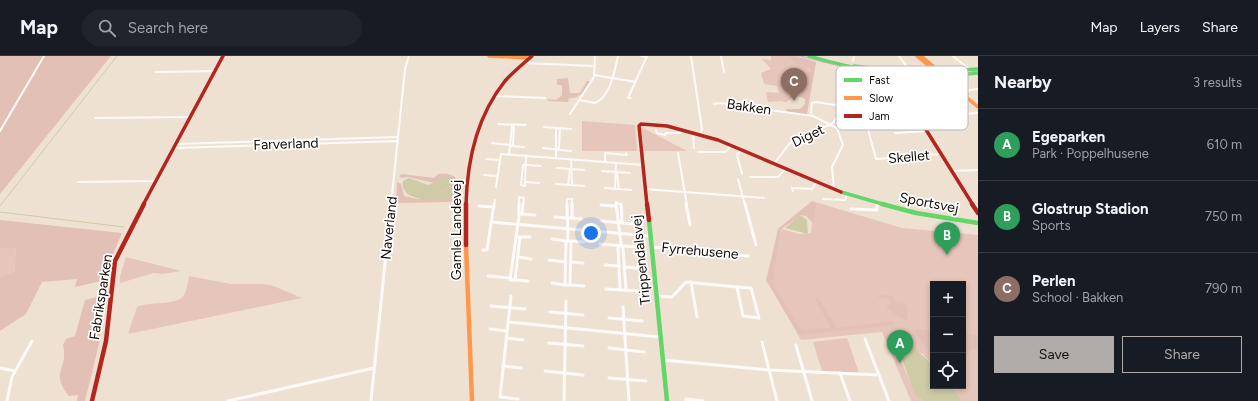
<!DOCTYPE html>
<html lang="en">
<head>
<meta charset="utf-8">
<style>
	:root { --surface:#171b24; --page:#20242c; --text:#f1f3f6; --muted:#9ea1a6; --line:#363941; --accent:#afaca9 }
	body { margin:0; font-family:Figtree,sans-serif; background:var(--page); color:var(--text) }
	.controls { position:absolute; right:12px; bottom:12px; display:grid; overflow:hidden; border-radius:0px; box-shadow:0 2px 6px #0003 }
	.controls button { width:36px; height:36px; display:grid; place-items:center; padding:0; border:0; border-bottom:1px solid var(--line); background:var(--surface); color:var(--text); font:20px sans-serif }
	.you { position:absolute; left:591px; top:177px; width:14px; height:14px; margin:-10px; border:3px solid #fff; border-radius:50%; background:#1a73e8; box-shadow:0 0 0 6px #1a73e833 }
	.badge { display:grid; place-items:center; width:26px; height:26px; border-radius:50%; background:var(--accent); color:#fff; font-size:13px; font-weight:700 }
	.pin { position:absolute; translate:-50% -33px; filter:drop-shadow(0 1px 2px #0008) }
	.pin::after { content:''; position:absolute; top:21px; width:14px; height:12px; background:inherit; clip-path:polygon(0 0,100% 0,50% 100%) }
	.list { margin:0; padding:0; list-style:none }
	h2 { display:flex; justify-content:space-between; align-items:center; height:52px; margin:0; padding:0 16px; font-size:17px }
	h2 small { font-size:13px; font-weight:400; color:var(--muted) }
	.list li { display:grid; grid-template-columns:26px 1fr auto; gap:12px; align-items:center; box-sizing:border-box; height:72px; padding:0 16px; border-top:1px solid var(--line) }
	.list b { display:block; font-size:15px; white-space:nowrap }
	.list p { margin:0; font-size:13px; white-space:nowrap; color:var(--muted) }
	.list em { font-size:13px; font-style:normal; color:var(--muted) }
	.actions { display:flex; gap:8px; padding:12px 16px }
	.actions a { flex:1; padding:9px 0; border:1px solid var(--accent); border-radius:0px; text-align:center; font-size:14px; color:var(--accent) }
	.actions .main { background:var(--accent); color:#111 }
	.icon { flex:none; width:22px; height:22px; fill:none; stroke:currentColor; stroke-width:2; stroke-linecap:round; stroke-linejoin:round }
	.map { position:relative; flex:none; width:978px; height:345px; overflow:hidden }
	header { display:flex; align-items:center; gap:24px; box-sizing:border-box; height:56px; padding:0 20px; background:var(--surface); border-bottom:1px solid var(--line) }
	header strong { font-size:19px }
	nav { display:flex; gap:22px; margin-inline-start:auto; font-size:14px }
	.search { width:280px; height:36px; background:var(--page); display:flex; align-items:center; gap:10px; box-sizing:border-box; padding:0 14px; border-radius:22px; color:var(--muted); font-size:15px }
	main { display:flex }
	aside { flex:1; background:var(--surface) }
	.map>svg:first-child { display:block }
</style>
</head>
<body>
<header>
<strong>Map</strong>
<div class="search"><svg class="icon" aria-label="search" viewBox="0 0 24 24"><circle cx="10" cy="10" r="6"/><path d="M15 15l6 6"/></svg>Search here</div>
<nav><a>Map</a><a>Layers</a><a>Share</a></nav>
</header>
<main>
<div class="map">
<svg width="978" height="345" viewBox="0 0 978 345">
	<rect width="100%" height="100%" fill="#efe1d2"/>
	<g fill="#e6c5ba">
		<polygon points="771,0 798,0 816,6 809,44 793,38 783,45 768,46 766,36 779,37 777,30 764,28 761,17 771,13 762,3 771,4"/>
		<polygon points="582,65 635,69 637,95 582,95"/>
		<polygon points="641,71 687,95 644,95"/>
		<path d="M 815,146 L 902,172 L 978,179 L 978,345 L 960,345 L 961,343 L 952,330 L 963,330 L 963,228 L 933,228 L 933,309 L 923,298 L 893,284 C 898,296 914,341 924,345 L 911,345 L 882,276 L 801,284 L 767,225 L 778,172 L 799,178 L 811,177 Z"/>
		<polygon points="16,191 14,217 5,218 0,221 0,192"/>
		<polygon points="126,201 181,215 162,218 154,217 120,227 120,220"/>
		<path d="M 189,220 L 231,228 L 262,228 L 271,229 L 302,242 L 128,278 L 137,251 C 149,245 178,250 184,239 C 187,234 188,226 189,220 Z"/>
		<polygon points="847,282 859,317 822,315 813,286"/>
	</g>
	<g fill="#e3c0b5">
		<polygon points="0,0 111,0 0,138"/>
		<polygon points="789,0 816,6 807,58 787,56 786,53 800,53 805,48 805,43 796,39 786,46 782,46 793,38 798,31 801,16 810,16 811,12 797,8"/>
		<path d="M 568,22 L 570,37 L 580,37 L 587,25 L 590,25 C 584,34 581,43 569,42 L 568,46 L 547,45 L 548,43 L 556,44 L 562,39 L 562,29 L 557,29 L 557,23 Z"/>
		<path d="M 402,118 L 434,122 L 438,118 C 458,116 461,125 457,143 L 452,146 L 396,147 L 397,126 L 401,128 L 404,140 L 417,143 L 445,143 L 434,141 L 452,129 L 450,121 L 434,127 L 408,121 L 401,122 L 399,120 Z"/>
		<polygon points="812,145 816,147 813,167 806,160 801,159 780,174 773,225 775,231 799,271 804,274 831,272 815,243 818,242 837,272 892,265 894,269 799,279 766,224 779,172"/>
		<polygon points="0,164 122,177 109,208 106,224 75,231 77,223 42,226 26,258 0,275 0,221 5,218 14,217 16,192 0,192"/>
		<path d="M 104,239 L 100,284 L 85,345 L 77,345 L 78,339 L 69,340 C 49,316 69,314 63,289 L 66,283 L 75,280 L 85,244 Z"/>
		<path d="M 878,239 L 893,240 L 895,245 L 905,247 L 908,255 L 907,263 L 906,264 C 899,261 890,256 886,250 L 892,247 L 888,242 L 879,242 Z"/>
		<polygon points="915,273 933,275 933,283 930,282 929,287 933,293 933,299 916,279"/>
		<polygon points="963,278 978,279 978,295 975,293 970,295 963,303"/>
	</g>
	<g fill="#cecba6">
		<path d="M 446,121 L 452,121 L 452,129 L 434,141 L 454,130 L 451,140 C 441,146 399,147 403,125 L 409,122 L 428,129 Z"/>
		<polygon points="800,159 807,164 808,178 785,172"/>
		<polygon points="895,282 911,289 933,309 933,330 952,330 961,343 960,345 924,345 915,339 901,300 893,284"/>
	</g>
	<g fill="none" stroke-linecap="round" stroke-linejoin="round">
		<g stroke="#cecba6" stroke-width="1">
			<polyline points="0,150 117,0"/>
			<polyline points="0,156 124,171"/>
		</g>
		<g stroke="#fdfaf8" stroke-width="2">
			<polyline points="641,0 647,1"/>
			<polyline points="691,0 702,73 700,78"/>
			<polyline points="721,0 724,16"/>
			<polyline points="899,0 906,10"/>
			<polyline points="953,0 969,13"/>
			<polyline points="853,5 854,0"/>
			<polyline points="525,7 592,10"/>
			<polyline points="156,16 215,15"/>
			<polyline points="594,19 636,26"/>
			<polyline points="963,35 978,33"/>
			<polyline points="495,40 545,42"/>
			<polyline points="631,42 628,42 647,0"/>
			<path d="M 579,44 L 595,47 C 611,40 614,16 618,0"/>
			<polyline points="714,48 719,47 813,60 837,72 843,89 832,111 834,134"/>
			<polyline points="811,57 812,47 816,46 842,50"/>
			<polyline points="915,57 949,59 978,57"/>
			<polyline points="570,58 594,21 595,0"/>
			<polyline points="916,58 869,60 865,62 876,103 941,98"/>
			<polyline points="95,62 191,61"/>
			<polyline points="498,68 526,69"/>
			<polygon points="514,69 513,89 510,90 512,70"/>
			<polyline points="544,71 571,73"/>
			<polyline points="656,74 657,77 665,79 666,77 680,77 681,74"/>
			<polyline points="0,75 44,0"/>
			<polyline points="693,77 694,92"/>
			<polyline points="895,77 927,75"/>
			<polyline points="492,87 509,89"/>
			<polyline points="176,88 398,81"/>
			<polyline points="511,90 524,91"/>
			<polyline points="174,92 398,85"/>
			<polyline points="543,92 571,95"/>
			<polyline points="740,95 737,99 742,118"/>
			<polyline points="698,96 725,96 730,91"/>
			<polyline points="678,97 687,149"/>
			<polyline points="509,98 510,90"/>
			<polyline points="556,102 556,73 558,72 560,73 559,92 557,93"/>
			<polyline points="486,103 500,104"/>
			<polyline points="571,103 572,129"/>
			<polyline points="605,106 605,97 627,99 626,97"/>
			<polyline points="525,109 523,109 521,129 525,130 526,99"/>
			<polyline points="527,109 541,110"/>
			<polyline points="773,109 790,87 833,67 846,47 857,43 905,40"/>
			<polyline points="557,112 584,114"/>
			<polyline points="602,115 630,117"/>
			<polyline points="952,115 978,114"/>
			<polyline points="617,117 619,133"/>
			<polyline points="484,119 497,120"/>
			<polyline points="750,121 778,121 784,114"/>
			<polyline points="738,123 745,149"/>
			<polyline points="78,126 156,125"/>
			<polyline points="526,126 539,127"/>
			<polyline points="556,128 584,130"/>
			<polyline points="568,129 570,113"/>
			<polyline points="496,131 501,98 643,109"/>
			<polyline points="605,132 631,134"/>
			<polyline points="615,133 616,107"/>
			<polyline points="645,133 764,142"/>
			<polyline points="793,135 792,132 812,133 816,127"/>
			<polyline points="823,143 845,144 847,139"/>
			<polyline points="391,149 405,13 409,0"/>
			<polyline points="494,149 495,144"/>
			<polyline points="519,149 519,141 524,142 523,149"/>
			<polyline points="567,149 567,143 572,143 572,149"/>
			<polyline points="616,149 616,146 621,149"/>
		</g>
		<g stroke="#fdfaf8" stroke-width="3">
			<polyline points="567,148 568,185"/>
			<polyline points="616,148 621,188 618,191 620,234"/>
			<polyline points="686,148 690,169"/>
			<polyline points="745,148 756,189"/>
			<polyline points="601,149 616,150"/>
			<polyline points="479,150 494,151"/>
			<polyline points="851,153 877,154 877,148"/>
			<polyline points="519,158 522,158 523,148"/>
			<polyline points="522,158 535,159"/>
			<polyline points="555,161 567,162"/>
			<polyline points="569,162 572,162 572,148"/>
			<polyline points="572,162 581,163"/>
			<polyline points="601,165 633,168"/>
			<polyline points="491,166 650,180"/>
			<polyline points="619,166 622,165 621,148"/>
			<polyline points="517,181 520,181 515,224 510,224 519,160 519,148"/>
			<polyline points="520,181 530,181"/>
			<polyline points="552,183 566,185"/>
			<polygon points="566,185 571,185 570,229 565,229"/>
			<polyline points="571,185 584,186"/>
			<polyline points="600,188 636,191"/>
			<polyline points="621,190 623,192 626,234"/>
			<polyline points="651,191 748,200"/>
			<polyline points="483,194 487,194 494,148"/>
			<polyline points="518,201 531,203"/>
			<polyline points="549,204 566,206"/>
			<polyline points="571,206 583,207"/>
			<polyline points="605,209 619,210"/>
			<polyline points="624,211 638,212"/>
			<polyline points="488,220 511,222"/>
			<polyline points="515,224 528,225"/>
			<polyline points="691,226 697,261"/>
			<polyline points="552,227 565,229"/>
			<polyline points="570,229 584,230"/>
			<polygon points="737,231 751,232 759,262 743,260"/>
			<polyline points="606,233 639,235"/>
			<polyline points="511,240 500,341 518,343"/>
			<polyline points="657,240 672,241 686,226 737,231"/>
			<polyline points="491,250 525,253"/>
			<polyline points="623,251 629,345"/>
			<polyline points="550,256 583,259"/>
			<polyline points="609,262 642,265"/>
			<polyline points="508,266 660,281"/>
			<polyline points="490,273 507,275"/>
			<polyline points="506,282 523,284"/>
			<polyline points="865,283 889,345"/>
			<polyline points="762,286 777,345"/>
			<polyline points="549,287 583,290"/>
			<polyline points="796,289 812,345"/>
			<polyline points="609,292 644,296"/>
			<polyline points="663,304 770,314 879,319"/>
			<polyline points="503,310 521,312"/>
			<polyline points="0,312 15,315"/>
			<polyline points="545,315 583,319"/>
			<polyline points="840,317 850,345"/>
			<polyline points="609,322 646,325"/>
			<polyline points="7,345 12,321 32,285"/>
			<polyline points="228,345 374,312"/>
			<polyline points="371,345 391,148"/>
			<polyline points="564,345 566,245"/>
			<polyline points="686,345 686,343 703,345"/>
		</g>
		<g stroke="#63d668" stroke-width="3.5">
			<path d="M 809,0 C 865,17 919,24 978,17"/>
			<polyline points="854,10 914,17 978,13"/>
			<polyline points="841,136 886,149"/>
		</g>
		<g stroke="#63d668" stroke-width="4.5">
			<polyline points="882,148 916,157 978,167"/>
			<polyline points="649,164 667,345"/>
		</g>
		<g stroke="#ff974d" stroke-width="3.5">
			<polyline points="489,0 530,2"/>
			<polyline points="917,0 978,51"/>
			<polyline points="921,0 967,38"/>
			<polyline points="942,18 963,16"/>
		</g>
		<polyline stroke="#ff974d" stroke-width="4.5" points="466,189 472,345"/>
		<g stroke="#b3261e" stroke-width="3.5">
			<polyline points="887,19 892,22 900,32 973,149"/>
			<polyline points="143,149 223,0"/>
			<path d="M 466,149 C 467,104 477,60 505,25 C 513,16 523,8 532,0"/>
			<polyline points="647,149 639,70 641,68 667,70 718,84 841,136"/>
		</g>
		<g stroke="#b3261e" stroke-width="4.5">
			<polyline points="466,148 466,189"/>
			<polyline points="647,148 649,164"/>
			<polyline points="972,148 978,157"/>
			<polyline points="92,345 106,285 115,205 144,148"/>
		</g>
		<path stroke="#bbb7b3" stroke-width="1" d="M 801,0 C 860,17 917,25 978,15"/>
	</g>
	<g text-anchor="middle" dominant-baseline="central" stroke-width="3.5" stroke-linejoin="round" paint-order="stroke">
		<g font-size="14" fill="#120a03" stroke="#fff">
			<text transform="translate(749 51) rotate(8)">Bakken</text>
			<text transform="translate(808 80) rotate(-26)">Diget</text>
			<text transform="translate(286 88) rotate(-2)">Farverland</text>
			<text transform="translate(909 101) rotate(-5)">Skellet</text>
			<text transform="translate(929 147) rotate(11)">Sportsvej</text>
			<text transform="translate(389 172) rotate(-84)">Naverland</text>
			<text transform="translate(456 174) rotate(-90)">Gamle Landevej</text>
			<text transform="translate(700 195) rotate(5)">Fyrrehusene</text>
			<text transform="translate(641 204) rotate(-96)">Trippendalsvej</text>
			<text transform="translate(101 241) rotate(-81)">Fabriksparken</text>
		</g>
	</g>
	<rect x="836" y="10" width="132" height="64" rx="6" fill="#fff" stroke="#b8b6b3" stroke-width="1"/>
	<rect x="844" y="22" width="18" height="4" fill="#63d668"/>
	<rect x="844" y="40" width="18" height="4" fill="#ff974d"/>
	<rect x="844" y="58" width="18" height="4" fill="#b3261e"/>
	<g font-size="11" fill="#120a03">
		<text x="869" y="28">Fast</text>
		<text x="869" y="46">Slow</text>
		<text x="869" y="64">Jam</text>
	</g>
</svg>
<div class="controls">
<button>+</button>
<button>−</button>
<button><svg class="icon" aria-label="locate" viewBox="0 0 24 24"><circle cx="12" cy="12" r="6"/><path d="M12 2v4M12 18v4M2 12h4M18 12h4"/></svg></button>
</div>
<div class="you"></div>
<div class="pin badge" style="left:900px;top:307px;background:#2e9e5b">A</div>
<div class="pin badge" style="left:947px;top:199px;background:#2e9e5b">B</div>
<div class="pin badge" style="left:794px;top:45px;background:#8d6e63">C</div>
</div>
<aside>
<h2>Nearby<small>3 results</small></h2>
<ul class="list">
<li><span class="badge" style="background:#2e9e5b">A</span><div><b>Egeparken</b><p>Park · Poppelhusene</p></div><em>610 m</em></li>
<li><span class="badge" style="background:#2e9e5b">B</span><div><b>Glostrup Stadion</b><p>Sports</p></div><em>750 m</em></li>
<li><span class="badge" style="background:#8d6e63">C</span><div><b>Perlen</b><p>School · Bakken</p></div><em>790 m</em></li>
</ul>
<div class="actions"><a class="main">Save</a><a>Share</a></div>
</aside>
</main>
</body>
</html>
